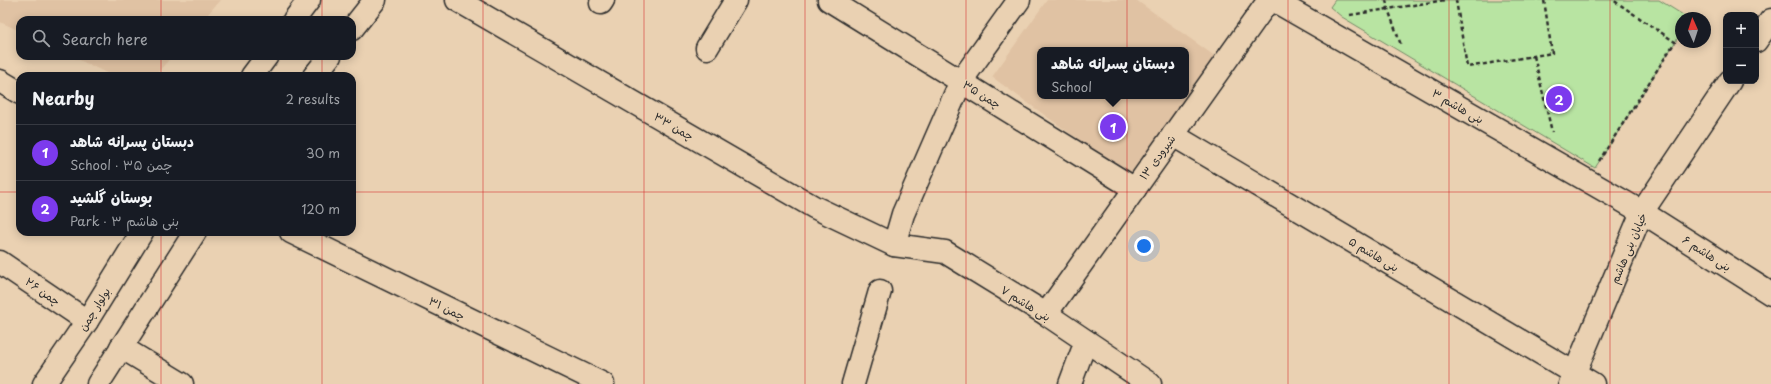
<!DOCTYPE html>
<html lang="en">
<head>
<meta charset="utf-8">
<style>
	:root { --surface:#171b24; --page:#20242c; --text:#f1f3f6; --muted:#9ea1a6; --line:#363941; --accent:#7c3aed }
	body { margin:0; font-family:"Playpen Sans","Playpen Sans Arabic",sans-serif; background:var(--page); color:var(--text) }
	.controls { position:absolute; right:12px; top:12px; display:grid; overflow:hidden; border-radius:8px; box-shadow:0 2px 10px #0003 }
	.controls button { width:36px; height:36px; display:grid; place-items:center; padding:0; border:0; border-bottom:1px solid var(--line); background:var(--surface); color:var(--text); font:20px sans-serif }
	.compass { position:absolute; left:1675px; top:12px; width:36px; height:36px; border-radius:50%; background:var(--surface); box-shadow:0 2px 10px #0003; rotate:357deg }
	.you { position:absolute; left:1144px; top:246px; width:14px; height:14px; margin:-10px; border:3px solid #fff; border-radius:50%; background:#1a73e8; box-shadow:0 0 0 6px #1a73e833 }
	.badge { display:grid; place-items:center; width:26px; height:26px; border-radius:50%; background:var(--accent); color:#fff; font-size:13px; font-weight:700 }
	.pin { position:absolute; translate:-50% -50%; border:2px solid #fff; box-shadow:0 1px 4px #0006 }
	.popup { position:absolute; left:1037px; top:47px; width:152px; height:52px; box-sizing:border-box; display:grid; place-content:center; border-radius:8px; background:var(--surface); filter:drop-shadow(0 1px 3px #0005); font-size:13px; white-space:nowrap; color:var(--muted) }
	.popup b { font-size:15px; color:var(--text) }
	.popup::after { content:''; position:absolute; left:50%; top:100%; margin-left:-8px; border:8px solid transparent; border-top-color:var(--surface) }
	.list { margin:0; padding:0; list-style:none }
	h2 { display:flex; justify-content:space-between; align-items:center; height:52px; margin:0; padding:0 16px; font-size:17px }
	h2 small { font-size:13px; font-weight:400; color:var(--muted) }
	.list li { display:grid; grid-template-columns:26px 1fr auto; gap:12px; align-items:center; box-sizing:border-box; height:56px; padding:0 16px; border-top:1px solid var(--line) }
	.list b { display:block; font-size:15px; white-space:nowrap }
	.list p { margin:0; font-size:13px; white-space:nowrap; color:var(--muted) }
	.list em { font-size:13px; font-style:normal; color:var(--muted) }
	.icon { flex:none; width:22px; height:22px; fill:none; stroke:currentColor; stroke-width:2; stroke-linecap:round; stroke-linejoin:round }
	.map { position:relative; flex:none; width:1771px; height:384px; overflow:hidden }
	.search { position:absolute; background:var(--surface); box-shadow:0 2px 10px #0003; left:16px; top:16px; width:340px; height:44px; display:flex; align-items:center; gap:10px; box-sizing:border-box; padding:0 14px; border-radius:12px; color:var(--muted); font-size:15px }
	.panel { position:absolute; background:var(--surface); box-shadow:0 2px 10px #0003; left:16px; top:72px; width:340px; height:164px; border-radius:12px }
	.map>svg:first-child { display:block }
</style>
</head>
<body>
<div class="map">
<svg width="1771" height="384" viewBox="0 0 1771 384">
	<rect width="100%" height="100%" fill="#ead1b2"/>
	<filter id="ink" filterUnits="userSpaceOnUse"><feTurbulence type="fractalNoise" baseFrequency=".025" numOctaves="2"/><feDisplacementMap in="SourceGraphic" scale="8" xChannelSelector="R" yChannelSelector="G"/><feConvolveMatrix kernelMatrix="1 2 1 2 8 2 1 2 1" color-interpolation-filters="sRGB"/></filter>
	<g filter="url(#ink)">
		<g fill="#e0c2a3" fill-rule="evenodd">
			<polygon points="0,0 220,0 203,20 20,20 20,31 0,22"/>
			<path d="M 1047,0 L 1136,0 L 1216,57 L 1129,176 L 992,77 ZM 1040,50 L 1186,50 L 1186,96 L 1040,96 Z"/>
			<polygon points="71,56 172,56 155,76 113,76"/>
		</g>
		<polygon fill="#b8e4a2" stroke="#728866" points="1335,0 1659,0 1688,18 1681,18 1681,33 1595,168 1342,17 1330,7"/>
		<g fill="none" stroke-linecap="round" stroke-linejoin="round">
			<defs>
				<g id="minor">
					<polyline points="457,0 814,207 894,245 945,252 1046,314 1150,384"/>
					<polyline points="829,0 1135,189"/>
					<polyline points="1273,0 1642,212 1771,294"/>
					<polyline points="601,3 603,0"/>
					<polyline points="1756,41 1771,20"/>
					<polyline points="707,48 736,0"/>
					<polyline points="0,81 20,93"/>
					<polyline points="1173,135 1593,384"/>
					<polyline points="291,232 603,384"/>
					<polyline points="894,245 903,214 961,81 1019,0"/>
					<polyline points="0,262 87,321"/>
					<polyline points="1046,314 1269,0"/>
					<polyline points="121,347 182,384"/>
					<polyline points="853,384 880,291"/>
					<polyline points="1070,384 1086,341"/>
					<polyline points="1570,384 1642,212 1730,81"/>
				</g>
				<g id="major">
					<polyline points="294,20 309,0"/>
					<polyline points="352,29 375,0"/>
					<polyline points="252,76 267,56"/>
					<polyline points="314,76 330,56"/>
					<polyline points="44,384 87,321 142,232"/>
					<polyline points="98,384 195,232"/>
				</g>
			</defs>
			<use href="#minor" stroke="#2b2b2b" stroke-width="25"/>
			<use href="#major" stroke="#2b2b2b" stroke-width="25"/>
			<g stroke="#2b2b2b" stroke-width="2.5" stroke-dasharray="4 3" stroke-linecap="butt">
				<polyline points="1386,0 1388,9 1401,45"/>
				<polyline points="1456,0 1467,67 1552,53 1544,0"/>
				<polyline points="1350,15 1445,0"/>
				<polyline points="1534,56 1552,132"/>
				<polyline points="1599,161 1675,42 1613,0"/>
			</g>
			<use href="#minor" stroke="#ead1b2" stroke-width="22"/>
			<use href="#major" stroke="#ead1b2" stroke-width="22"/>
		</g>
	</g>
	<path fill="none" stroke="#d62828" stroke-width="1" stroke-opacity="0.55" d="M 161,0 L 161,20M 322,0 L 322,20M 483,0 L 483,384M 644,0 L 644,384M 805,0 L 805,384M 966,0 L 966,384M 1127,0 L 1127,384M 1288,0 L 1288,384M 1449,0 L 1449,384M 1610,0 L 1610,384M 161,56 L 161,76M 322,56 L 322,76M 0,192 L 20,192M 352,192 L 1771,192M 161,232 L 161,384M 322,232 L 322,384"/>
	<g text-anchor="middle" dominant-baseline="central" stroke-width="3" stroke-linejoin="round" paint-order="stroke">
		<g font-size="11" fill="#2b2b2b" stroke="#ead1b2">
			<text transform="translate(982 94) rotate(32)">چمن ۳۵</text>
			<text transform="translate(1458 106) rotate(30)">بنی هاشم ۳</text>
			<text transform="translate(674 126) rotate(30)">چمن ۳۳</text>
			<text transform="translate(1157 157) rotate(-54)">شیرودی ۱۳</text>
			<text transform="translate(1628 248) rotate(-67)">خیابان بنی هاشم</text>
			<text transform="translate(1707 253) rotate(33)">بنی هاشم ۶</text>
			<text transform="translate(1374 254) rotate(31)">بنی هاشم ۵</text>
			<text transform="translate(43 291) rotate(35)">چمن ۲۶</text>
			<text transform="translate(1026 303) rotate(32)">بنی هاشم ۷</text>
			<text transform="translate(447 308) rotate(26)">چمن ۳۱</text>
			<text transform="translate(94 309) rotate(-58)">بولوار چمن</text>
		</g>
	</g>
</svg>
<div class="controls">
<button>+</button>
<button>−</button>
</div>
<svg class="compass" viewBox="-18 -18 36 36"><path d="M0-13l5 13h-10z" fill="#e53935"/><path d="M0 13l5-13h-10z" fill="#9ea1a6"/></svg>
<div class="you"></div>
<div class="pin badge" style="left:1113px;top:127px">1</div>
<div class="popup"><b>دبستان پسرانه شاهد</b>School</div>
<div class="pin badge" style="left:1559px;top:99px">2</div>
<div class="search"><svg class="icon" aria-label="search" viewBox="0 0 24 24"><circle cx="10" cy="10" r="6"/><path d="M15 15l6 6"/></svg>Search here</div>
<section class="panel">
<h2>Nearby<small>2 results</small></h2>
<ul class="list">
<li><span class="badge">1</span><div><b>دبستان پسرانه شاهد</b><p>School · چمن ۳۵</p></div><em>30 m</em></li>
<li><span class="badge">2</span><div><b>بوستان گلشید</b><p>Park · بنی هاشم ۳</p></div><em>120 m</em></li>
</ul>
</section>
</div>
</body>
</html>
